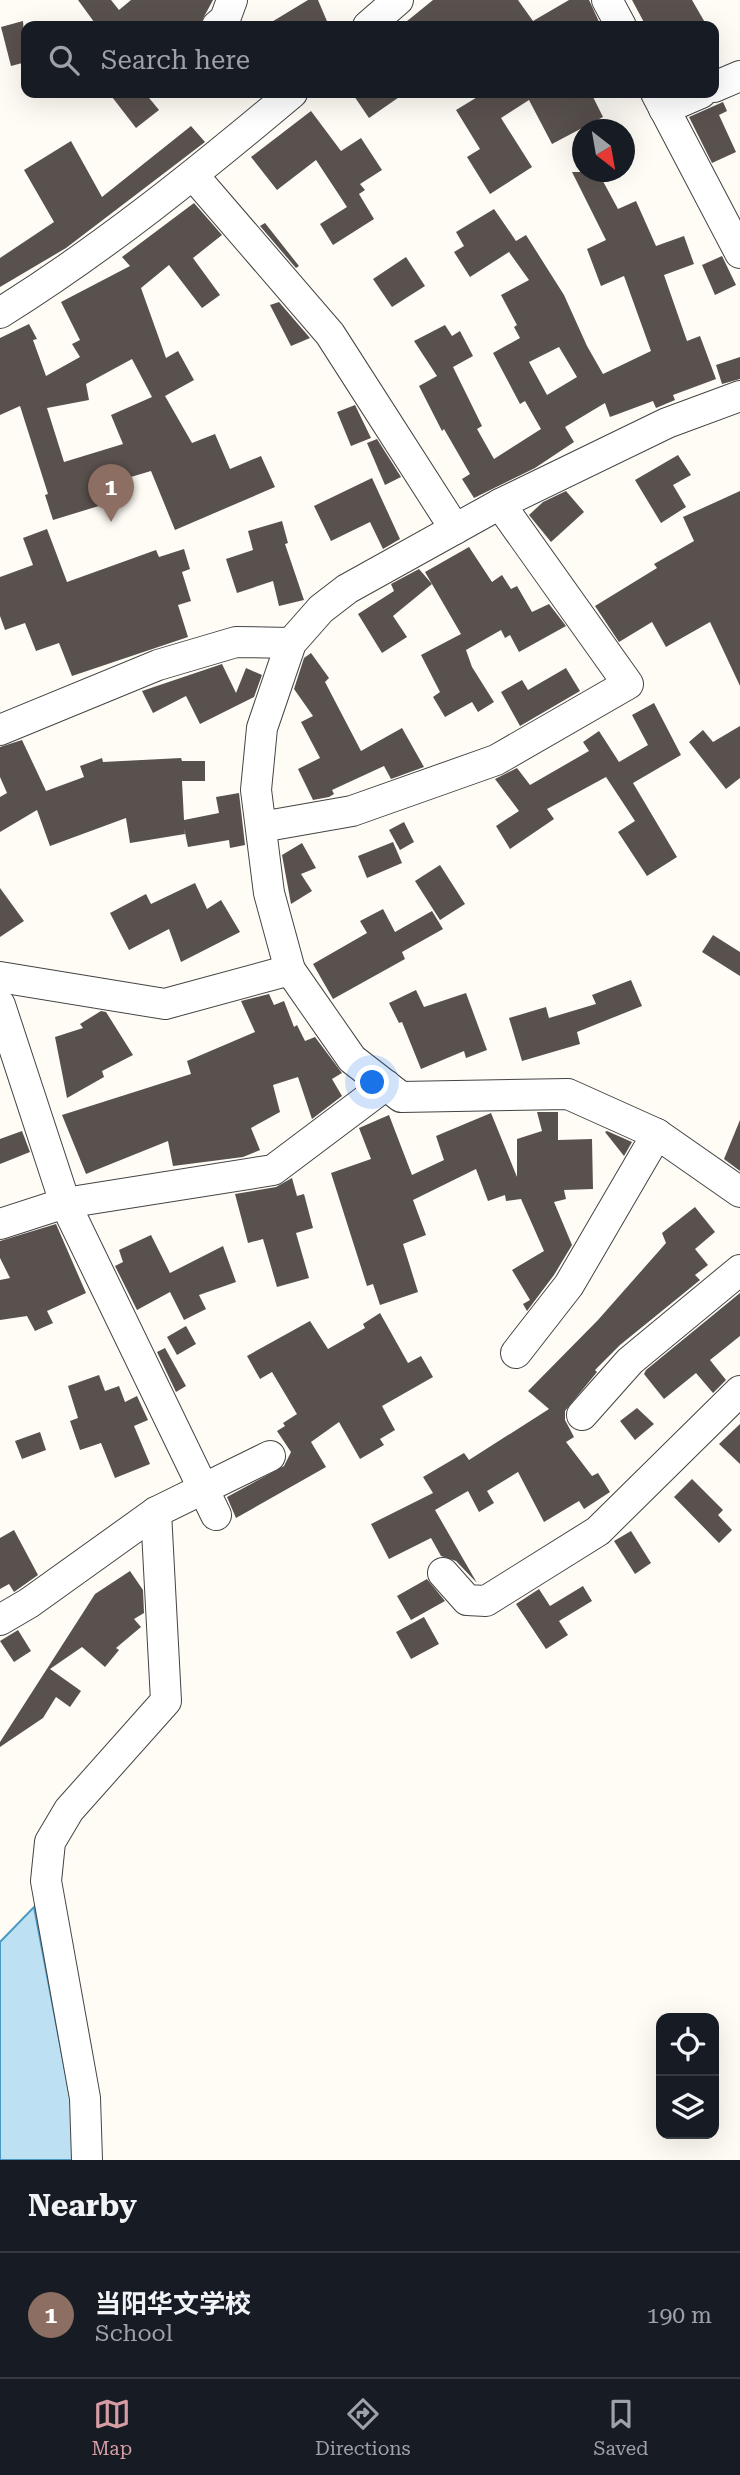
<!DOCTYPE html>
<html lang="en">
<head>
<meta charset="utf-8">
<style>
	:root { --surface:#171b24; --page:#20242c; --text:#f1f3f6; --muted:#9ea1a6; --line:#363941; --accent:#d79da4 }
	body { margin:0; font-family:"Roboto Serif","Noto Sans SC",serif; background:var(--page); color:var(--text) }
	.controls { position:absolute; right:21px; bottom:21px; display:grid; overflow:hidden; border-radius:14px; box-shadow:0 7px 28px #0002 }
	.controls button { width:63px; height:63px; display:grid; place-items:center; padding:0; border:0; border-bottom:2px solid var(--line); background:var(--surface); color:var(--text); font:35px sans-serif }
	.compass { position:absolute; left:572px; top:119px; width:63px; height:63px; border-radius:50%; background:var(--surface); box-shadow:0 7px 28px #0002; rotate:149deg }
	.you { position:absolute; left:373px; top:1083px; width:24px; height:24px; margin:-18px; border:5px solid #fff; border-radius:50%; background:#1a73e8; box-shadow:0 0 0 10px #1a73e833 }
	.badge { display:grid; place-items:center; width:46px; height:46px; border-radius:50%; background:var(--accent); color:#fff; font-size:23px; font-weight:700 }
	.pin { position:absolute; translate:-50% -58px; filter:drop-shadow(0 2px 4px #0008) }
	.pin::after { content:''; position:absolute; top:37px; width:24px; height:21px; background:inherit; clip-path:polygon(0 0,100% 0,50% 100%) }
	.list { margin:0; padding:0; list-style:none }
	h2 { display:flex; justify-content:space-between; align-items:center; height:91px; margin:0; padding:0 28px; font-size:30px }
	h2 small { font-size:23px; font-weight:400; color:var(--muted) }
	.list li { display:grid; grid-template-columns:46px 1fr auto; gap:21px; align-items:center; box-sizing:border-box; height:126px; padding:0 28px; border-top:2px solid var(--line) }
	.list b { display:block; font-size:26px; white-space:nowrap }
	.list p { margin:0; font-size:23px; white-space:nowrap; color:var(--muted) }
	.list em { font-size:23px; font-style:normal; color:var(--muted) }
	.icon { flex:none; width:38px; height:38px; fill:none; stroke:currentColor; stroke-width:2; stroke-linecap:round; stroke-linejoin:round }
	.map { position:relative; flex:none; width:740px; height:2160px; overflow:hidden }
	.search { position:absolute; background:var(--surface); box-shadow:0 7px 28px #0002; left:21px; right:21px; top:21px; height:77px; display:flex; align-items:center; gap:18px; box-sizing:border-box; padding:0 24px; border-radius:14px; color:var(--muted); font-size:26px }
	.sheet { height:217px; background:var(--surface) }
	nav { display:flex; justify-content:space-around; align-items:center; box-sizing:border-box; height:98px; border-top:2px solid var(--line); background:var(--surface); font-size:19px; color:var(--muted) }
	nav a { display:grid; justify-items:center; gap:4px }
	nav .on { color:var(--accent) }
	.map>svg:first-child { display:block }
</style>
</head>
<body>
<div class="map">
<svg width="740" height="2160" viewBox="0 0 740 2160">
	<rect width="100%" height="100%" fill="#fefcf5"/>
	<polygon fill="#bde1f2" stroke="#4a99c3" stroke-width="2" points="34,1907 82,2160 0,2160 0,1942"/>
	<g fill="#59514e" fill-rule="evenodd">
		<polygon points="78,0 111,0 119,10 131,0 213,0 199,26 148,26 143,21 137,26 97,26"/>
		<polygon points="308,0 318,0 329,26 265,26"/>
		<polygon points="433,0 518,0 533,21 569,0 589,0 601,26 401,26"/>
		<polygon points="632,0 692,0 707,26 646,26"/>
		<polygon points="23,21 26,62 11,66 1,27"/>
		<polygon points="109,93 145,93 159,110 136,128"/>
		<polygon points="352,93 405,93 369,118"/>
		<polygon points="484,93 591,93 603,117 552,144 529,100 501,118 532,167 490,194 467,157 480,149 456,110"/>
		<polygon points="723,102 727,111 719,115 736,152 712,163 689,117"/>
		<polygon points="311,111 341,151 361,138 382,170 360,184 365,190 359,194 374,219 333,245 320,224 347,207 316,160 277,190 251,157"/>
		<polygon points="191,126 205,142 66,248 0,287 0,258 54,222 24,170 71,141 102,197"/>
		<path d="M 572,172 L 598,172 L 618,209 L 636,201 L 656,246 L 684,236 L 694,264 L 664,275 L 687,341 L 700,336 L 716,379 L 673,395 L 675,400 L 656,408 L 653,401 L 610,417 L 605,403 L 565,427 L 574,442 L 535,468 L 474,498 L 462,479 L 470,474 L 444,429 L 442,431 L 419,386 L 437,376 L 414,341 L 445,325 L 452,336 L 460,331 L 473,356 L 453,367 L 482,426 L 477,429 L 494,459 L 541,429 L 525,401 L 520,404 L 493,353 L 520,338 L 514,327 L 517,325 L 501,295 L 529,280 L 509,252 L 470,277 L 454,252 L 464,246 L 456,232 L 494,209 L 516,241 L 526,235 L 564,295 L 587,346 L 603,374 L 651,351 L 624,276 L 601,286 L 587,249 L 606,240 ZM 559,347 L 577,377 L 547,395 L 529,362 Z"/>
		<path d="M 194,203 L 222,235 L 193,258 L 220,295 L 202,308 L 169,265 L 141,288 L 166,358 L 178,351 L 194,380 L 165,396 L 192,443 L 215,434 L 230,469 L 261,456 L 275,487 L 175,530 L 151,471 L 97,487 L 102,505 L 53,520 L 45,495 L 48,494 L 20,406 L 0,415 L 0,338 L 29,324 L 37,339 L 33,340 L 46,376 L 80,357 L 72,344 L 80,340 L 61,302 L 130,266 L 122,257 ZM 132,359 L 152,397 L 111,415 L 123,444 L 64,462 L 47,408 L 89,400 L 86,384 Z"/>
		<polygon points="265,223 299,266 296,268 260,226"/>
		<polygon points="722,256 736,285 715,295 702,265"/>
		<polygon points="406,257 425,286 392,307 373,279"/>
		<polygon points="279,302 310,338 291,346 270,305"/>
		<polygon points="740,357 740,379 722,384 716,365"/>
		<polygon points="355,405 371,438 351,446 337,412"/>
		<polygon points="377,439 401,477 385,485 367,443"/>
		<polygon points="678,455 691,475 673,485 686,507 661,523 635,480"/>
		<polygon points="372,478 400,539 383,549 370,522 331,541 314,506"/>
		<polygon points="566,491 584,512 551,542 529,515 543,502"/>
		<polygon points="740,491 740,686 710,622 666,647 652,622 619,642 595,606 657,568 654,564 694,541 683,517"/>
		<polygon points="282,521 288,543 285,544 304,600 279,606 273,581 237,593 226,559 253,550 248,531"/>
		<polygon points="47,529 67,582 156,550 159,557 184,549 190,569 182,572 191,601 178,605 188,637 72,676 59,643 36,651 25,623 5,630 0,616 0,577 33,565 23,538"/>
		<polygon points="469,547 492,582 502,575 511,589 517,586 532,612 549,604 566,626 519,652 510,635 505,638 501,630 466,650 472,667 494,702 478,712 472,702 445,717 433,697 440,692 421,655 461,634 425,572"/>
		<polygon points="419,569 432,584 393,616 407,637 382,653 358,614 394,591 391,584"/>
		<polygon points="311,653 329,678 325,682 361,751 402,728 424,767 391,779 384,766 332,790 334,794 329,797 313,800 298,769 320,758 301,722 313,716 294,689 304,658"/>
		<polygon points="222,664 236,693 246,668 262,675 254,697 200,724 186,696 153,713 142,691"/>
		<polygon points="566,668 580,691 520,726 501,692 522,680 528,690"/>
		<polygon points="654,703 681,755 633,783 677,857 647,876 618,832 635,821 606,777 547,809 554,819 510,849 496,826 519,811 495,779 517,768 530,785 589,751 583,742 599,731 619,762 648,745 632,715"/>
		<polygon points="740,726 740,778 726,789 689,742 703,730 713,742"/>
		<polygon points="22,740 46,791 84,777 80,766 102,758 103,762 181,758 182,761 205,761 205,781 182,781 184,820 219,813 216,797 239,793 245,845 230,848 229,840 188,847 184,828 185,834 130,843 126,818 50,846 37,810 0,832 0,797 7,793 0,777 0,747"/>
		<polygon points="404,822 414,842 400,850 389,830"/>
		<polygon points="393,842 402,863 367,878 358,856"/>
		<polygon points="302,843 316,868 301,874 312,891 291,904 282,855"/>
		<polygon points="440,865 465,904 440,920 415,881"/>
		<polygon points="195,883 207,909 221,900 240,932 181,962 169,929 129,950 110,913 146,894 151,904"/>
		<polygon points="0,888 24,921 0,937"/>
		<polygon points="383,909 395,932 432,911 443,929 402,952 405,959 333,999 313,964 367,933 360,921"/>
		<polygon points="713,935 740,952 740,976 702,952"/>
		<polygon points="631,980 642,1006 577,1032 580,1044 522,1061 509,1018 546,1007 549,1018 596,1004 592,995"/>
		<polygon points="416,990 424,1007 466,993 487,1050 466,1058 464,1051 421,1069 402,1022 399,1023 389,1003"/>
		<polygon points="269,994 274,1005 284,1001 294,1027 297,1025 305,1041 315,1037 342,1073 332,1079 342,1096 312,1119 298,1077 273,1085 280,1112 251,1128 260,1150 243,1157 173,1166 168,1141 86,1174 62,1115 191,1074 187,1061 255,1032 241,1001"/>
		<polygon points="101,1011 106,1012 133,1055 102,1071 104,1077 67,1098 55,1037 83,1028 80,1024"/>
		<polygon points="537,1112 558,1112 558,1140 592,1139 593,1189 564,1190 566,1199 554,1202 572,1245 554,1275 527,1311 523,1304 530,1300 512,1270 544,1251 521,1199 506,1201 505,1195 488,1201 476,1169 413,1200 426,1235 403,1244 418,1292 380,1305 373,1284 367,1286 331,1173 371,1159 359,1128 389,1115 412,1175 444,1160 436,1136 491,1113 517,1177 517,1139 542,1131"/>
		<polygon points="740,1120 740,1171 724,1159"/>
		<polygon points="22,1131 30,1152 0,1164 0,1139"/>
		<polygon points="607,1131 632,1142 624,1156 605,1132"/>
		<polygon points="292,1178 297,1196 304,1194 313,1228 296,1233 309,1278 277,1287 263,1239 248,1243 235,1194 276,1187"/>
		<polygon points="695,1207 715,1232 695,1249 708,1265 695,1275 700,1280 620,1345 595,1370 597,1372 565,1411 565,1420 574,1437 566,1442 592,1476 598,1473 610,1492 584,1509 579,1501 544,1522 518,1472 487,1491 494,1503 479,1512 468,1491 435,1510 477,1583 456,1561 441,1556 431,1538 389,1559 371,1524 433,1493 423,1477 464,1453 469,1460 549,1409 528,1391 598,1320 666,1243 662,1233"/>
		<polygon points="56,1224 86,1293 47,1311 53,1323 35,1331 27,1316 0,1320 0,1280 10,1278 0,1258 0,1241"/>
		<polygon points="151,1235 170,1273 223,1246 236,1282 199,1295 206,1309 184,1320 170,1292 137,1310 115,1266 123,1262 119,1250"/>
		<polygon points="740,1293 740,1336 710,1360 726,1380 713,1393 696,1373 664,1399 644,1374 646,1370"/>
		<polygon points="380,1313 408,1363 421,1356 433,1377 382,1406 395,1430 380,1439 384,1445 360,1459 339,1422 311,1442 326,1467 236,1518 227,1497 284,1466 291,1452 277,1431 285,1426 283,1423 297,1414 272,1372 260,1379 247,1356 310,1321 328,1349 365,1328 363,1324"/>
		<polygon points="186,1326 196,1344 177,1355 167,1337"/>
		<polygon points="165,1348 186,1386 176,1392 157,1352"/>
		<polygon points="99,1375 105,1391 119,1386 125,1402 137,1396 148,1420 134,1426 150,1464 115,1478 101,1443 80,1450 70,1421 78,1418 68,1386"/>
		<polygon points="637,1408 654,1424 635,1440 620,1421"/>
		<polygon points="740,1424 740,1464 719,1444"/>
		<polygon points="40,1432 46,1450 22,1459 15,1441"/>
		<polygon points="692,1479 723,1510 718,1515 732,1530 719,1543 674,1497"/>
		<polygon points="14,1530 38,1575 14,1592 9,1584 0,1589 0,1538"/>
		<polygon points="631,1531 651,1563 635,1574 614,1541"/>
		<polygon points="130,1571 143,1590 144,1613 134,1619 141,1627 116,1648 119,1650 105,1667 82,1647 50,1669 81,1691 70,1707 56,1697 43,1718 0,1747 0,1742 95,1594"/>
		<polygon points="427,1579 445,1601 411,1620 397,1596"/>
		<polygon points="583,1586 592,1601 559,1621 568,1635 546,1649 516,1604 539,1589 550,1606"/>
		<polygon points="424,1617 439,1644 411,1659 396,1632"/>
		<polygon points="18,1630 31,1651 14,1662 0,1641"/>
	</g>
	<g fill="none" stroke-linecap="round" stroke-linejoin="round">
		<defs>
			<g id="minor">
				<polyline points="607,0 621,26"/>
				<polyline points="217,26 225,19 232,0"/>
				<polyline points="368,26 398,0"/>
				<polyline points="714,87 740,76"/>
				<polyline points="656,93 740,253"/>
				<polyline points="664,109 701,93"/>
				<polyline points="193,175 330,334 455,529"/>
				<path d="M 0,313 C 104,248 198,172 292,93"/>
				<polyline points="740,396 667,423 500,504 347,589 321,609 291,643 262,728 256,790 269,893 290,970 352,1059 401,1097 568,1094 657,1134 740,1192"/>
				<polyline points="0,730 158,665 236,642 291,643"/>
				<polyline points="261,827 352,811 496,760 628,684 500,504"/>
				<polyline points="0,977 165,1004 290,970"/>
				<polyline points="0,1005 65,1203 216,1515"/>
				<polyline points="0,1224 65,1203 273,1170 386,1085"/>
				<polyline points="516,1353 569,1285 657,1134"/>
				<polyline points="582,1415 630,1361 740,1270"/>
				<polyline points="443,1573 467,1600 486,1601 598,1531 740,1391"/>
				<polyline points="0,1620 29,1603 156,1512 270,1456"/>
				<polyline points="87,2160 85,2098 46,1881 50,1842 69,1810 166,1701 156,1512"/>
			</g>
		</defs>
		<use href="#minor" stroke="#444" stroke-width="32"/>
		<use href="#minor" stroke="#fff" stroke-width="30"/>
	</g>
</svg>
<div class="controls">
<button><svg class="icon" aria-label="locate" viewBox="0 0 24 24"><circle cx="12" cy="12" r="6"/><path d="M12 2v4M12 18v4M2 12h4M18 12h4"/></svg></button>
<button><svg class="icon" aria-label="layers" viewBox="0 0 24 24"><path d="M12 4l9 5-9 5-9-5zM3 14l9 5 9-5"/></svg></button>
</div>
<svg class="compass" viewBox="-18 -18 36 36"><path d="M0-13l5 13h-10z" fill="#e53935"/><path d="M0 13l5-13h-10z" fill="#9ea1a6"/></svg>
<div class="you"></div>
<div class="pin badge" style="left:111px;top:522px;background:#8d6e63">1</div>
<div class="search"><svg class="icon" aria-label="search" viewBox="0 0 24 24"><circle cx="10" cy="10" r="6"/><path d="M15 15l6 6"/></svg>Search here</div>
</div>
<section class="sheet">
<h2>Nearby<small></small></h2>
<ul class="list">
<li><span class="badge" style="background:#8d6e63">1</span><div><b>当阳华文学校</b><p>School</p></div><em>190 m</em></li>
</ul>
</section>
<nav>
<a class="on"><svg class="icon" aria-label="map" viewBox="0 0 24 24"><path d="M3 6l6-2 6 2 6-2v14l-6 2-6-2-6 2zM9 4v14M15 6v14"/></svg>Map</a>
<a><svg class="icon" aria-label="directions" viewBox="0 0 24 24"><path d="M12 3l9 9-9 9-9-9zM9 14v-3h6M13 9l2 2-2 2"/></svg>Directions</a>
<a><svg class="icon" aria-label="saved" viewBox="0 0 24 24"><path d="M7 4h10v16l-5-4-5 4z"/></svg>Saved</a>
</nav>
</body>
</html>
